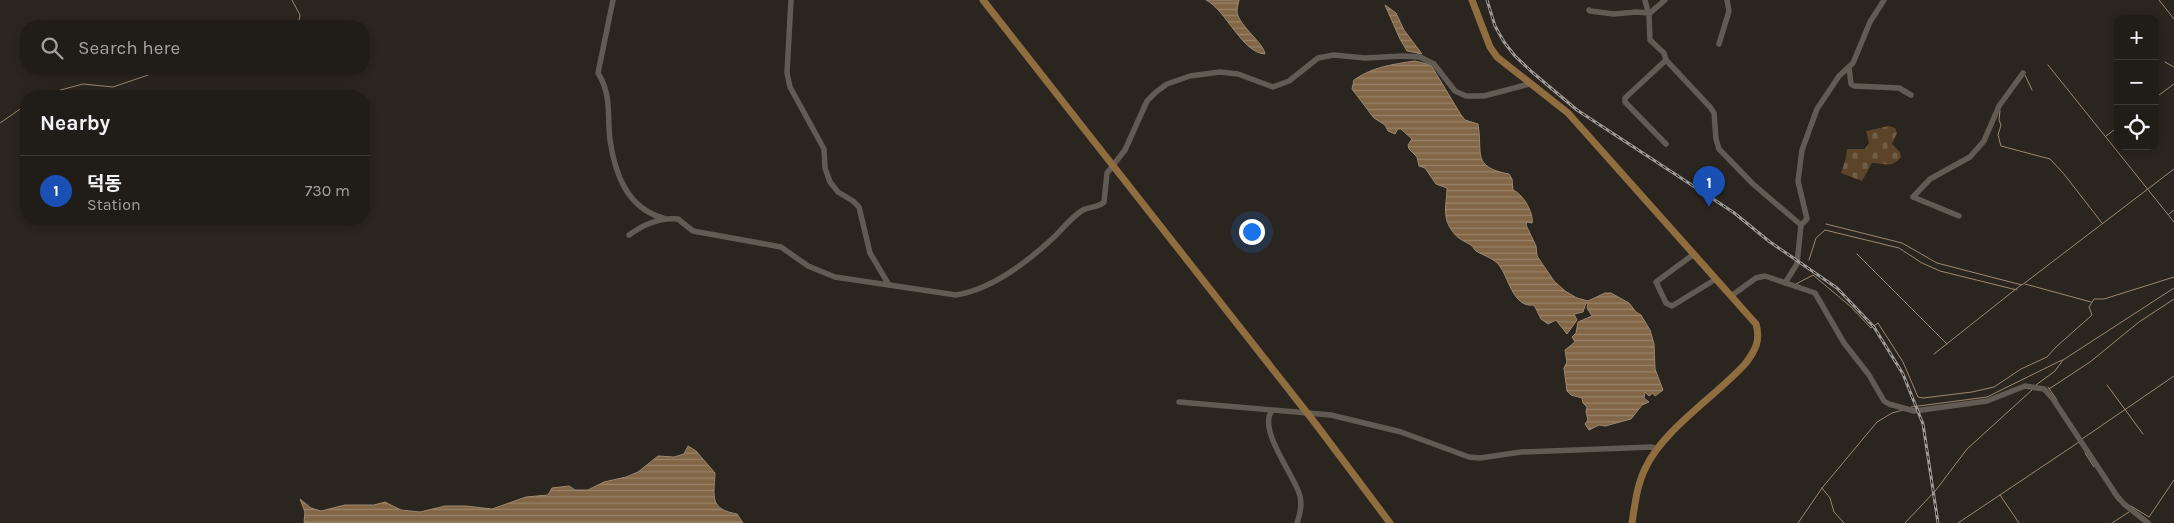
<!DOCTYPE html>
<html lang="en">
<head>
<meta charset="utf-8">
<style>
	:root { --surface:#201c17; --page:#282520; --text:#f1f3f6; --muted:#a2a1a1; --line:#3d3a36; --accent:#aab0fb }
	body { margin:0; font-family:Karla,"Noto Sans KR",sans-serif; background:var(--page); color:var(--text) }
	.controls { position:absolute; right:15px; top:15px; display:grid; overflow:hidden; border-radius:10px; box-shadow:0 2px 8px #0003 }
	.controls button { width:45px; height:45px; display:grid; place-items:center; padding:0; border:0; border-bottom:1px solid var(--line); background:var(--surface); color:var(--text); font:25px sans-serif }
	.you { position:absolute; left:1251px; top:231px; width:18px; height:18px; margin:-12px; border:4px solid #fff; border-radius:50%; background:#1a73e8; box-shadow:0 0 0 8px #1a73e833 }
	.badge { display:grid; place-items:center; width:32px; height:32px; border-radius:50%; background:var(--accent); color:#fff; font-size:16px; font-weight:700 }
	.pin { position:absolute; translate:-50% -41px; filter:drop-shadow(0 1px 2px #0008) }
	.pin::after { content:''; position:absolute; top:26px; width:18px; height:15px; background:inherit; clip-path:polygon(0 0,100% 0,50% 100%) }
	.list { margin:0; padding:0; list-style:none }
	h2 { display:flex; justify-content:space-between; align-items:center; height:65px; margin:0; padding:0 20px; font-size:21px }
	h2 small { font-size:16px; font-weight:400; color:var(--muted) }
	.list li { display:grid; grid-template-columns:32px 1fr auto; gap:15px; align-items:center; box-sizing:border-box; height:70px; padding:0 20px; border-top:1px solid var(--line) }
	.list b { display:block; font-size:19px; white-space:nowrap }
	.list p { margin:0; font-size:16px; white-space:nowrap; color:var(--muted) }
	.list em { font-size:16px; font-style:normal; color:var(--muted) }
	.icon { flex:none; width:28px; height:28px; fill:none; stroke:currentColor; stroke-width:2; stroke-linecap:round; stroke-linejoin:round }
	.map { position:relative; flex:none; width:2174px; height:523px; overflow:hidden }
	.search { position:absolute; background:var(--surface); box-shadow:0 2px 8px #0003; left:20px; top:20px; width:350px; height:55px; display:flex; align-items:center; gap:12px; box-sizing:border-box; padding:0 18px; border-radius:20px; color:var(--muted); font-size:19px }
	.panel { position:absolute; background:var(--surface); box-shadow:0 2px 8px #0003; left:20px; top:90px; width:350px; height:135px; border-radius:20px }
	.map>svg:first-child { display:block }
</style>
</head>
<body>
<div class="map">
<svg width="2174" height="523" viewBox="0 0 2174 523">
	<defs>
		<pattern id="cemetery-stones" width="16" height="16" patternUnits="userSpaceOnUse" patternTransform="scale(1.25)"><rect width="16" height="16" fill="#5b4429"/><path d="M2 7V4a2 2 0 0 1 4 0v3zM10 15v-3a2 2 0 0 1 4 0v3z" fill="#725e47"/></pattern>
		<pattern id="water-rules" width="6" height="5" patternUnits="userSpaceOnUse" patternTransform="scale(1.25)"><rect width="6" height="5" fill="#826646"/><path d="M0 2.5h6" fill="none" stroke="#998268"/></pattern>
	</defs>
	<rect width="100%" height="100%" fill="#2b251f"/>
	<path fill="url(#cemetery-stones)" d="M 1889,126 L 1895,128 L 1897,133 L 1892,144 L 1900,152 L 1901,157 C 1892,169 1884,163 1872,163 L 1862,181 L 1841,173 L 1846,158 L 1847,149 L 1865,149 L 1869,143 L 1866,131 Z"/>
	<g fill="url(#water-rules)" stroke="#9c8870">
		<path d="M 1206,0 L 1239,0 C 1238,4 1237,8 1237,12 C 1239,26 1264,43 1265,54 C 1242,53 1226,10 1206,0 Z"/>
		<polygon points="1385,5 1396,13 1404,30 1422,54 1407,51 1400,39"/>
		<path d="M 1415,61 L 1431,65 L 1461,115 L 1465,120 L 1478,124 C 1483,153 1471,167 1509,174 L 1512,179 L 1513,190 C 1523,194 1534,213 1532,223 L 1527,222 L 1526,225 L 1536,246 L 1537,256 L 1554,281 L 1565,291 L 1577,298 L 1588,301 L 1605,293 L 1611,293 L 1629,303 L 1636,312 L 1641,315 L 1650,330 L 1654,344 L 1655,369 L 1663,390 L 1655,396 L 1653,393 L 1649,396 L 1645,392 L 1644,398 L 1649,402 L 1642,405 L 1631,419 L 1605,426 L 1599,425 L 1589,430 L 1585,424 L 1588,420 L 1586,412 L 1587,407 L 1583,403 L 1582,398 L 1571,395 L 1567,391 L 1564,368 L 1567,362 L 1565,350 L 1575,342 L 1572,337 L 1576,333 L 1578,322 L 1592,316 L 1587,308 L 1588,304 L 1586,303 L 1583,312 L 1574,314 L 1577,320 L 1567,334 L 1556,320 L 1548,324 L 1541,319 L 1534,305 C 1514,308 1509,280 1501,268 C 1495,258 1484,256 1476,251 C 1474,249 1473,247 1471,245 C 1464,241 1458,239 1453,232 C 1441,217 1447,203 1447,188 L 1436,184 L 1425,168 L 1419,166 L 1417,157 L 1409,149 L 1408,145 L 1412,139 L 1401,129 L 1398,129 L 1395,134 L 1388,131 L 1385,125 L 1374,118 L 1352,89 L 1354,80 C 1372,67 1394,64 1415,61 Z"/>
		<path d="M 688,446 L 696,451 L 715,473 C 714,497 709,509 737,514 L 743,523 L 304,523 L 305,512 L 300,499 L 311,508 L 321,511 L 345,505 L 374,505 L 385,502 L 401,510 L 420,512 L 445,506 L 466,506 L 492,509 L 526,497 L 548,495 L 552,488 L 569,486 L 575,490 L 588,490 L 604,482 L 626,477 L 638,472 L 658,456 L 674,457 L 684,454 Z"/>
	</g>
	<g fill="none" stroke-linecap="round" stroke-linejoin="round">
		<g stroke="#9c8870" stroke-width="1">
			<polyline points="292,0 300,15 298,26"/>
			<polyline points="2159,0 2174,19"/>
			<polyline points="2165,62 2174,67"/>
			<polyline points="2048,65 2174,222"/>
			<polyline points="220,69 232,69"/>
			<polyline points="2025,75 2032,90"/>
			<polyline points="38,96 83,84 113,87 151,74 183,69"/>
			<polyline points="2155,98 2174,84"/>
			<polyline points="2000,111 1999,120 2001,125 1998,135 2001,146 2050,159 2064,174 2102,223"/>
			<polyline points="0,123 26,105"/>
			<polyline points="2106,136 2118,127"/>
			<polyline points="2169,214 2174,210"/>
			<polyline points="1826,224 1902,243 1937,263 2022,285 2174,169"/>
			<polyline points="1857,254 1947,344"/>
			<polyline points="1809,260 1816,238 1825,230 1899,248 1922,263 1940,271 2017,290"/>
			<polyline points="1796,284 1813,275 1850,306 1871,328 1878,323 1903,362 1918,397 1923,398 1972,392 1994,387 2021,369 2047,357 2056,347 2092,315 2089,307 2094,299 2104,299 2174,277"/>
			<polyline points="2025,284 2091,302"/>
			<polyline points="1934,354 2021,285"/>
			<polyline points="2036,385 2055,371 2063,360 2174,288"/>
			<polyline points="2107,385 2143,434"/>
			<polyline points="2048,387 2057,400"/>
			<polyline points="2049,389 2090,362 2139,322 2174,299"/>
			<polyline points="1911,407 1987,397 2062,360"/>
			<polyline points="2082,439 2174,376"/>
			<polyline points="2085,453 2094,467"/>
			<polyline points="1822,488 1830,498 1834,512 1844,523"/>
			<polyline points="2112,493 2118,501"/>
			<polyline points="2000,495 2019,523"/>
			<polyline points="2131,506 2149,517 2174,480"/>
			<polyline points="1798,523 1822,488 1877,422 1892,413 1903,410"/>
			<polyline points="1905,523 1936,490 1967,449 2032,390"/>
			<polyline points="1958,523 2079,442"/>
			<polyline points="2112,523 2129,512"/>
		</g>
		<g stroke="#615b54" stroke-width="5.5">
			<path d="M 613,0 L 598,73 C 612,95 607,116 610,140 C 615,174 627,208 663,218"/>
			<polyline points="791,0 787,73 790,87 824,149 825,168 830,182 838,192 853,201 859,207 870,253 889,285"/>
			<polyline points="1645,0 1649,16 1650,40 1664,53 1666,60"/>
			<polyline points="1589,10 1590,11 1614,14 1636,12 1650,13 1665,0"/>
			<polyline points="1719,44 1729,11 1727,0"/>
			<polyline points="1849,67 1851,84 1854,86 1899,88 1911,95"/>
			<polyline points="1666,144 1625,102 1625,98 1666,60 1710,107 1714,113 1716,139 1719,149 1753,184 1801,225"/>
			<polyline points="1959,216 1913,197 1930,179 1970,157 1984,141 1999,106 2023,73"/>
			<path d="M 629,235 C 644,224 660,217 678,219 L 693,231 L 781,247 L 808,266 L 835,277 L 956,295 C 992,289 1026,263 1052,239 C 1062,230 1071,217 1083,210 C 1090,206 1098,208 1104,202 L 1107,173 L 1125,150 L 1147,101 L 1156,92 L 1167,84 L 1190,76 L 1220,72 L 1238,74 L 1273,87 L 1289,81 L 1318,58 L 1334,55 L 1365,58 L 1403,56 L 1420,57 L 1434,64 L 1455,91 L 1466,96 L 1484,96 L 1529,84"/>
			<polyline points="1694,254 1656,282 1666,303 1672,306 1716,279"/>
			<polyline points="1785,283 1797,264 1801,225 1807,219 1798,181 1802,150 1817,109 1839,76 1853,63 1870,22 1884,0"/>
			<polyline points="1731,296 1756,278 1765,276 1815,293 1844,343 1869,375 1884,401 1889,404 1914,411 1987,401 2025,386 2044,389 2053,399 2117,496 2124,504 2148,523"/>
			<polyline points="1179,402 1331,415 1401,432 1469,457 1480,458 1521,452 1652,447 1656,449"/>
			<path d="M 1272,411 C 1257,429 1295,476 1300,496 C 1302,505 1300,515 1297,523"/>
		</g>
		<g stroke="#906d3e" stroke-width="7">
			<polyline points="983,0 1315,423 1390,523"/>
			<path d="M 1472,0 L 1490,47 L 1497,57 L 1568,113 L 1756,324 C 1761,341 1755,351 1745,364 C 1717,395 1663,430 1646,467 C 1637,484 1635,504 1632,523"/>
		</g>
		<defs>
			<polyline id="rail" points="1487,0 1495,26 1504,42 1515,56 1532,72 1577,110 1733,212 1770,242 1837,288 1874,327 1903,374 1923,424 1938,523"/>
		</defs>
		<use href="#rail" stroke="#9e9a96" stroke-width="3"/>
		<use href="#rail" stroke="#110f0c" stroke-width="1" stroke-dasharray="4" stroke-linecap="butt"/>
	</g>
</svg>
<div class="controls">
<button>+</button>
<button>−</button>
<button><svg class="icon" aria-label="locate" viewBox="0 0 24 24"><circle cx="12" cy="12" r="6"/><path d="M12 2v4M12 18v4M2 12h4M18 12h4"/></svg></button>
</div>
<div class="you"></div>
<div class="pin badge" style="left:1709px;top:207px;background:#1a4fb4">1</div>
<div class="search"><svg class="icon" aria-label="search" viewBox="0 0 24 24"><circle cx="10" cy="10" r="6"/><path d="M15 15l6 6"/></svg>Search here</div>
<section class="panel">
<h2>Nearby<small></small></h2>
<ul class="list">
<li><span class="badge" style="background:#1a4fb4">1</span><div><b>덕동</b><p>Station</p></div><em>730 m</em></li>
</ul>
</section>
</div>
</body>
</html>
